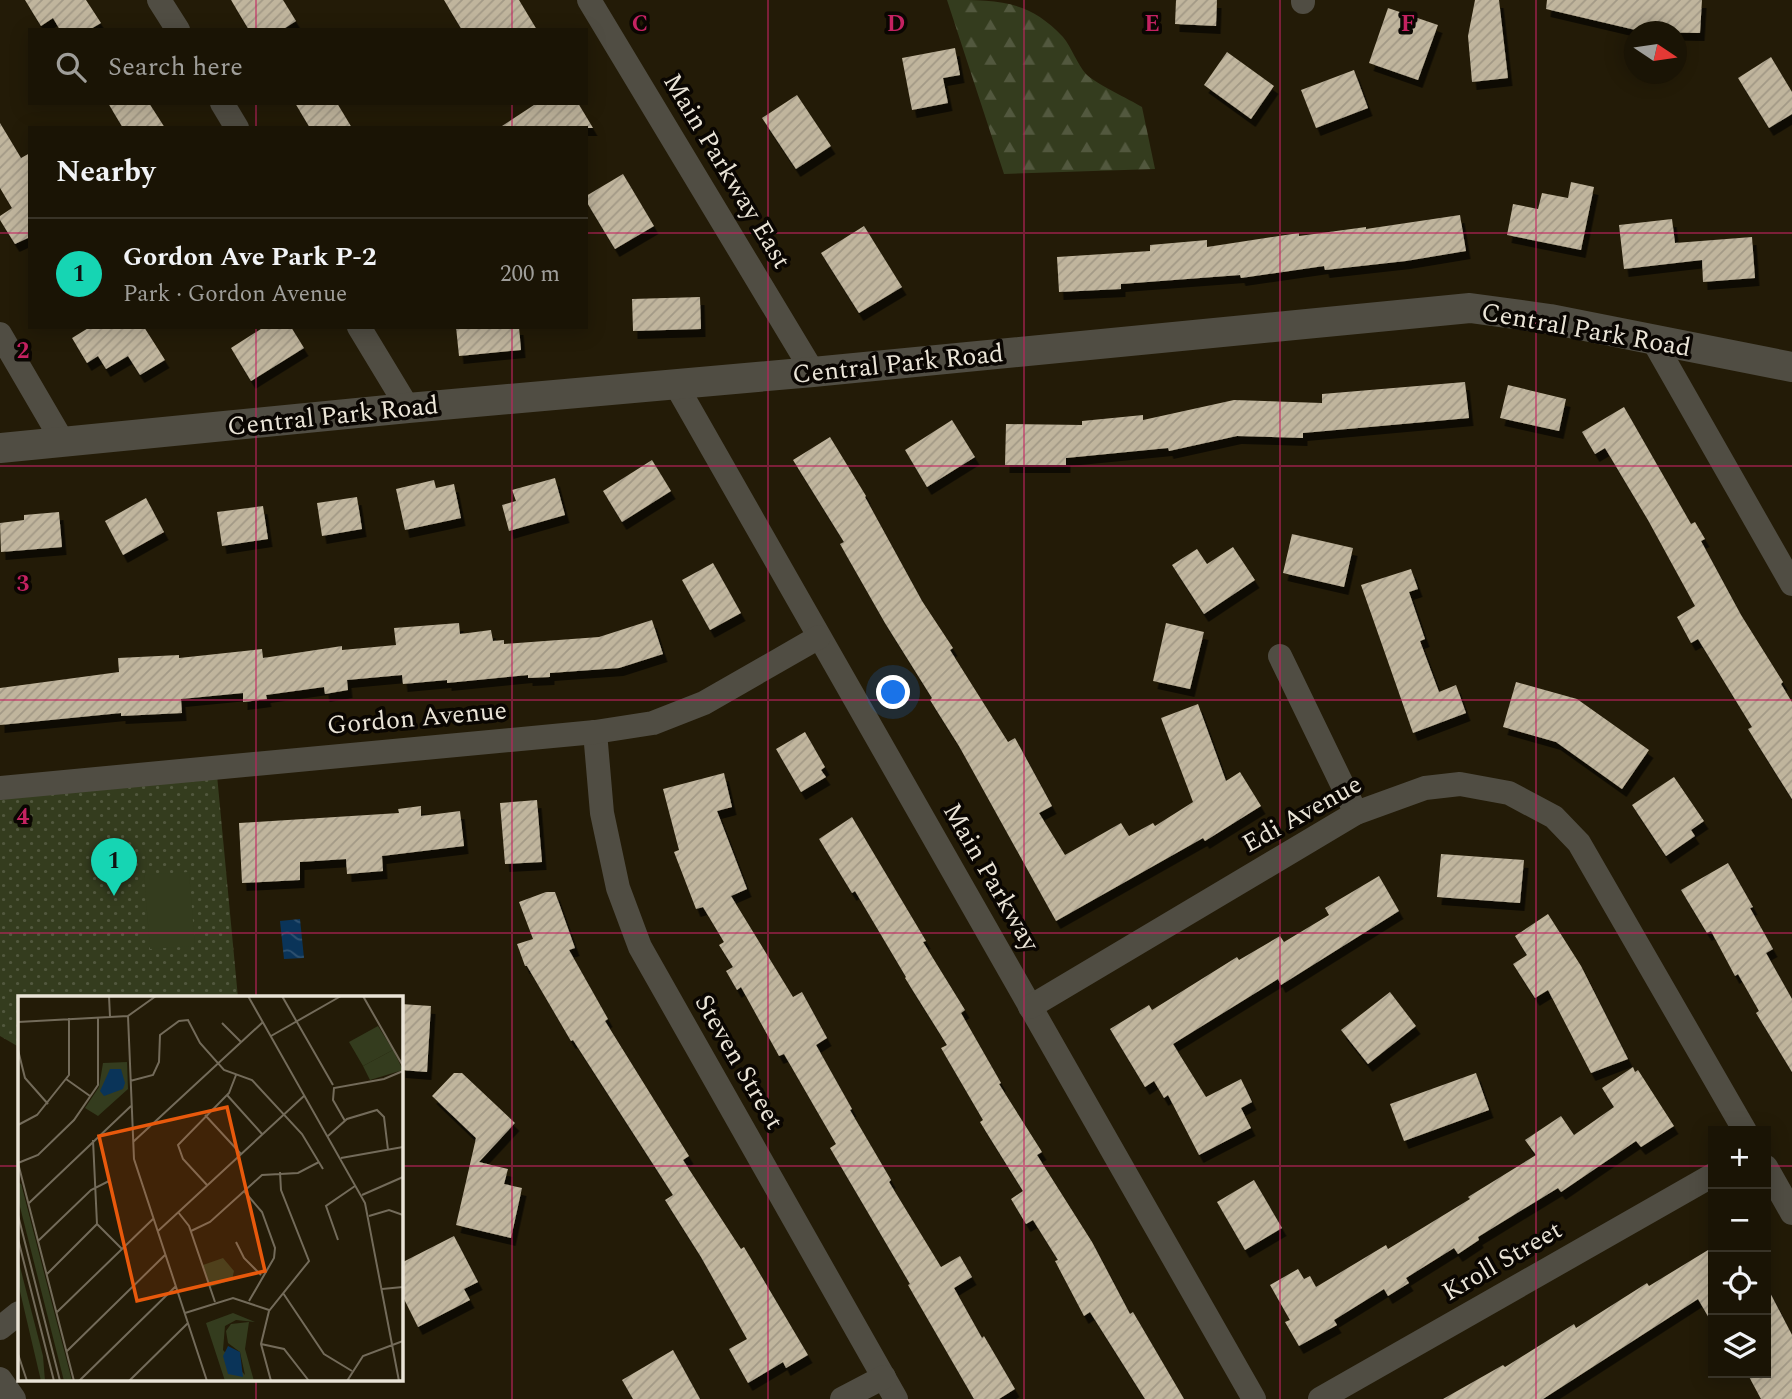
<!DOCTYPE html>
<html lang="en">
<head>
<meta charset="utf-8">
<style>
	:root { --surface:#1a1405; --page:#231d0f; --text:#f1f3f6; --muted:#9f9e9a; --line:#383327; --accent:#16d5b3 }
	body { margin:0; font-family:Spectral,serif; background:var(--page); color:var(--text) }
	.controls { position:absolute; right:21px; bottom:21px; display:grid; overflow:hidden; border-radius:0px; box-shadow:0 4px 18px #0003 }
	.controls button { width:63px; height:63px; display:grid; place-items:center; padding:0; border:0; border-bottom:2px solid var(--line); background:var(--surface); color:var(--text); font:35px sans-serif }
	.compass { position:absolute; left:1624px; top:21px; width:63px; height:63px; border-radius:50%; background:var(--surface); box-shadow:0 4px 18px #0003; rotate:103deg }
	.you { position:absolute; left:894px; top:693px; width:24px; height:24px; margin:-18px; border:5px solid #fff; border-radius:50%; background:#1a73e8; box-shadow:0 0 0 10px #1a73e833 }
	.badge { display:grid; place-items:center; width:46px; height:46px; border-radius:50%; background:var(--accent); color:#111; font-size:23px; font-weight:700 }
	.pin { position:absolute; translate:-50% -58px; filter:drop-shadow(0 2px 4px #0008) }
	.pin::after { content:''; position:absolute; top:37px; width:24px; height:21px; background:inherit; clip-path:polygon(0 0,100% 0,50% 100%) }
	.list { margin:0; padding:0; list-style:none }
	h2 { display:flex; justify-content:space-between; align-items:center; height:91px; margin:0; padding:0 28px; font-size:30px }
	h2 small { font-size:23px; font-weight:400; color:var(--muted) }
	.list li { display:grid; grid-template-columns:46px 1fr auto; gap:21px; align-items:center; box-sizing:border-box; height:112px; padding:0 28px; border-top:2px solid var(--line) }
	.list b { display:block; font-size:26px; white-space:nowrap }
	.list p { margin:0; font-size:23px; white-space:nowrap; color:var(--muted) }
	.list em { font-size:23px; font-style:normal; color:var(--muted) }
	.icon { flex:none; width:38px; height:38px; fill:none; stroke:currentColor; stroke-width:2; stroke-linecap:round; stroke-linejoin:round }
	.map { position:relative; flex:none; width:1792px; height:1399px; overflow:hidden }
	.search { position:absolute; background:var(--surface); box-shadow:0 4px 18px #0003; left:28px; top:28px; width:560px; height:77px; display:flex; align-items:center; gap:18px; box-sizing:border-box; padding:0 24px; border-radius:0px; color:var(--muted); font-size:26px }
	.panel { position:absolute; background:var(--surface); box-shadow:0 4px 18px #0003; left:28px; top:126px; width:560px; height:203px; border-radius:0px }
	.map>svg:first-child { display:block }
</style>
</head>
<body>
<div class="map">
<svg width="1792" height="1399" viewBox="0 0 1792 1399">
	<defs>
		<pattern id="forest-firs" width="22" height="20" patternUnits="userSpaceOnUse" patternTransform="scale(1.75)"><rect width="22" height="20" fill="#343c1e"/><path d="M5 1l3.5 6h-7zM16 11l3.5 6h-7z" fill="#52583e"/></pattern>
		<pattern id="park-dots" width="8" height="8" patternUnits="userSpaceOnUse" patternTransform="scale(1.75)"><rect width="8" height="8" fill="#343c1e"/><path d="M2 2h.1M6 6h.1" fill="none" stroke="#52583e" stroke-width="1.8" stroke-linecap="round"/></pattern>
		<pattern id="water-waves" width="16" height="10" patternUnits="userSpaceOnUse" patternTransform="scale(1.75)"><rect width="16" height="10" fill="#0a3459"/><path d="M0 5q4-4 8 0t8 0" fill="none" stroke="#2e5170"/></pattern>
		<pattern id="building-hatch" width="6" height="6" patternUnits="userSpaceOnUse" patternTransform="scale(1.75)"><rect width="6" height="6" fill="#c0b59d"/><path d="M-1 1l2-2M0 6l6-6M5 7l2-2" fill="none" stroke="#a29986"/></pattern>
		<filter id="shadow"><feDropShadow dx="4.5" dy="8" stdDeviation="0" flood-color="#0009"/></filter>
	</defs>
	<rect width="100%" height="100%" fill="#231b07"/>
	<path fill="url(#forest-firs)" d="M 947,0 C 998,0 1029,0 1063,37 C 1072,48 1077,64 1086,74 C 1096,84 1129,99 1142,107 L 1155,169 L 1004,174 Z"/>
	<polygon fill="url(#park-dots)" points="217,775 238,998 19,998 19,1047 0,1036 0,794"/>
	<polygon fill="#343c1e" points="189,872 195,946 150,949 144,875"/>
	<polygon fill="url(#water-waves)" points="300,919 304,958 284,959 280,921"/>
	<g fill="url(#building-hatch)" filter="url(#shadow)">
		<polygon points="25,0 86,0 101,23 89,30 60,30 53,18 41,26"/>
		<polygon points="231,0 283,0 296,21 282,30 249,30"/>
		<polygon points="444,0 519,0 537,30 462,30"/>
		<polygon points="1176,0 1217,0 1216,26 1175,24"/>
		<polygon points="1475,0 1499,0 1508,78 1472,82 1468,36"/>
		<polygon points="1547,0 1702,0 1700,33 1644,32 1546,9"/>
		<polygon points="1388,8 1438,25 1418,80 1369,63"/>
		<polygon points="955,48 960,75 943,78 948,103 912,110 902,58"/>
		<polygon points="1227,52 1274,86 1251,119 1204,85"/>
		<polygon points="1771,57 1792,92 1792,114 1769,128 1738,78"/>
		<polygon points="1354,70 1368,108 1316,128 1301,90"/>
		<polygon points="797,95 831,146 796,169 762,118"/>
		<polygon points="108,103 149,103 165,128 123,128"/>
		<polygon points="295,103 337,103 352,128 310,128"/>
		<polygon points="537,103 578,103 593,128 499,128"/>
		<polygon points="0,123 21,158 30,153 30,237 15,244 0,220 0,216 12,208 0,188"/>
		<polygon points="623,174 654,226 615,249 586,201 586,196"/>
		<polygon points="1571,182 1594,187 1581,250 1507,235 1513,204 1538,209 1542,193 1568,198"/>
		<polygon points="1460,215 1466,251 1406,261 1325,270 1324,266 1241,278 1240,275 1121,284 1121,289 1059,292 1057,257 1150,251 1150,245 1207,240 1207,247 1299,233 1299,236 1366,227 1366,229"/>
		<polygon points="1672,219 1675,243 1752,237 1755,278 1703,282 1702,260 1624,269 1619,225"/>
		<polygon points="864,226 902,287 859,313 821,253"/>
		<polygon points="700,297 701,329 633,331 632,299"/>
		<polygon points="90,327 144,327 165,360 140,375 128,356 106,369 98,356 87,363 72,338"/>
		<polygon points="264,327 291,327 304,348 251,381 231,348"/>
		<polygon points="456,327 519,327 521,350 459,356"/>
		<polygon points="1465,382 1469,418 1303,433 1303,438 1237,436 1169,451 1168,448 1066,458 1066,465 1005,465 1006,424 1082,425 1082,421 1143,415 1143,420 1234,400 1322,403 1322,394"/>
		<polygon points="1508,385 1566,399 1559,431 1500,418"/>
		<polygon points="1624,407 1691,524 1695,522 1705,539 1701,541 1741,615 1783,682 1781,684 1792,702 1792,799 1748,729 1752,727 1698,639 1691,643 1677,617 1695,606 1648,520 1605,448 1595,454 1582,432"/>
		<polygon points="952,420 975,457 927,487 905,450"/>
		<polygon points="830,437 866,496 865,497 922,601 953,648 950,650 1008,742 1015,738 1052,806 1039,813 1065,855 1121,823 1129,836 1153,823 1155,826 1193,802 1161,718 1198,704 1226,781 1240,772 1261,806 1205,841 1203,838 1056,921 959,746 930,700 932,698 885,623 840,544 844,542 793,460"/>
		<polygon points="652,460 671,491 622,522 603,491"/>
		<polygon points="555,478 565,515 509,531 502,505 516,501 512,490"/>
		<polygon points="434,480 436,488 454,484 461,518 405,530 396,489"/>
		<polygon points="357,497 362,529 322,536 317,503"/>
		<polygon points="146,498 164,532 123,555 105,521"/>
		<polygon points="263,506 268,539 222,546 217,512"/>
		<polygon points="59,512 62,547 1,552 0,523 24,520 24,515"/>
		<polygon points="1292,534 1353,548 1344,587 1283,573"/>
		<polygon points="1233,547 1255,580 1204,614 1172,565 1197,549 1207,564"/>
		<polygon points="713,563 741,613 710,630 682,580"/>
		<polygon points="1411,569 1418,589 1409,592 1425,639 1420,641 1439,692 1456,685 1466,713 1413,733 1361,585"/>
		<polygon points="652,620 663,654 619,668 550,673 550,677 528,678 528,675 447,683 447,680 403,684 402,675 347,680 348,690 325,694 324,687 266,695 267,699 243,702 243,693 181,699 182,713 121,716 121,713 0,725 0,688 119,672 118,658 179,655 179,658 262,649 263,658 342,646 342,650 396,645 394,628 459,623 460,634 491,630 493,641 504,640 504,644 599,637"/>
		<polygon points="1166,623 1204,632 1190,689 1153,681"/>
		<polygon points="1516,682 1577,699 1649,750 1622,789 1556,742 1503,727"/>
		<polygon points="805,732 825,767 821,770 826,777 801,792 776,749"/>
		<polygon points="724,773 732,807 717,811 747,889 731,896 793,997 802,992 827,1038 816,1045 852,1109 850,1110 891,1180 889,1182 941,1267 960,1256 972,1277 954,1288 982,1338 984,1336 1015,1389 999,1399 974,1399 908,1285 910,1284 830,1148 836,1144 784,1054 779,1056 741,987 737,990 726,971 733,967 719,945 724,942 703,907 696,909 674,852 679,850 663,789"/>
		<polygon points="1674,777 1704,821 1691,830 1695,836 1666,856 1632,805"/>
		<polygon points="537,800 542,862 505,864 500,803"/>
		<polygon points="421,806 421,816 460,811 464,846 382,856 383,871 347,874 346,859 300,862 300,880 242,883 239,823 399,813 398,809"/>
		<polygon points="852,817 926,941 923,942 965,1010 961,1013 1001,1083 999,1084 1042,1152 1037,1155 1092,1242 1130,1314 1133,1312 1184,1399 1145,1399 1090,1312 1084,1316 1055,1261 1058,1260 1033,1220 1026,1224 1011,1199 1023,1191 980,1122 983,1120 941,1048 947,1045 905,978 906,977 855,891 852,893 819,839"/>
		<polygon points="1441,854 1524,860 1520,903 1437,897"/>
		<polygon points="1728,863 1753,907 1750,908 1773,949 1766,953 1792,999 1792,1072 1756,1013 1759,1011 1738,974 1735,976 1711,931 1707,933 1681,890"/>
		<polygon points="1379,876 1399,911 1281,985 1278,979 1173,1044 1206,1097 1241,1079 1252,1102 1241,1108 1251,1128 1199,1155 1168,1095 1164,1098 1154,1081 1145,1087 1110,1029 1149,1005 1152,1010 1237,957 1239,960 1280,936 1284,942 1329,915 1325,908"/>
		<polygon points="546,892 555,892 575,948 569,950 608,1019 605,1021 689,1156 683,1160 741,1249 744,1247 808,1355 786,1368 783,1362 748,1383 729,1349 747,1339 701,1257 665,1200 673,1195 573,1040 571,1041 527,966 525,966 517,944 533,939 519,902"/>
		<polygon points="1548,914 1581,966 1628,1059 1591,1073 1548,990 1535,998 1513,964 1527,955 1515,936"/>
		<polygon points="1390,992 1416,1026 1368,1064 1341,1030"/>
		<polygon points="401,1004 431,1006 427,1072 401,1070"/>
		<polygon points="1633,1067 1635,1072 1638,1070 1674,1126 1641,1147 1636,1141 1561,1192 1558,1188 1478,1237 1479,1240 1458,1254 1454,1248 1406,1278 1409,1283 1388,1296 1384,1289 1334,1320 1337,1325 1299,1346 1285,1322 1290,1320 1270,1285 1298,1269 1304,1279 1310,1276 1316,1287 1386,1245 1388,1249 1470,1199 1468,1197 1536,1155 1525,1140 1561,1116 1574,1135 1614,1107 1602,1088"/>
		<polygon points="454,1073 462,1073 515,1123 479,1162 508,1169 504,1184 522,1188 511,1238 456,1225 476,1138 432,1096"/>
		<polygon points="1476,1073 1489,1110 1404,1141 1390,1104"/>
		<polygon points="1254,1180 1282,1228 1245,1250 1217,1202"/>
		<polygon points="454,1236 478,1282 464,1289 470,1300 418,1327 401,1293 401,1263"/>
		<polygon points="1713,1247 1713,1325 1698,1299 1543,1399 1443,1399 1503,1365 1505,1367 1574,1324 1576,1328 1647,1283 1649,1286"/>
		<polygon points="1766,1285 1792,1335 1792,1399 1761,1399 1747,1373 1766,1373"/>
		<polygon points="673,1350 700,1399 633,1399 622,1380"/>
	</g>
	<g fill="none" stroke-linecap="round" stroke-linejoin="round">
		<g stroke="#504d43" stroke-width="24">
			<polyline points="159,0 178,30"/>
			<polyline points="589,0 813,372"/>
			<polyline points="1303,0 1303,2"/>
			<polyline points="222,103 237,128"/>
			<polyline points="359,327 408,408"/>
			<polyline points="0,334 63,442"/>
			<polyline points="1654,342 1792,584"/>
			<polyline points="676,385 1254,1399"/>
			<polyline points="1280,656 1356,813"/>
			<polyline points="595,732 602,813 618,888 640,947 896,1399"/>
			<polyline points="0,788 595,732 653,723 704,703 819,637"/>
			<polyline points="1030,1007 1356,813 1425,788 1460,784 1509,793 1554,817 1579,843 1745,1131"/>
			<polyline points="1766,1167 1792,1213"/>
			<polyline points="0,1328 19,1313"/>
			<polyline points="0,1379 14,1399"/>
			<polyline points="842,1399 884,1377"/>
			<polyline points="1320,1399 1713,1175"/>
		</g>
		<polyline stroke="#504d43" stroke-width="30" points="0,448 408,408 813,372 1470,308 1550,319 1792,367"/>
	</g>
	<path fill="none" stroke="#c42261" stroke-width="2" stroke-opacity="0.55" d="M 256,0 L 256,30M 512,0 L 512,30M 768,0 L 768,1399M 1024,0 L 1024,1399M 1280,0 L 1280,1399M 1536,0 L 1536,1399M 256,103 L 256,128M 512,103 L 512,128M 0,233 L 30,233M 586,233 L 1792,233M 256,327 L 256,998M 512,327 L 512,1399M 0,466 L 1792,466M 0,700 L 1792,700M 0,933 L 1792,933M 0,1166 L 19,1166M 401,1166 L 1713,1166M 1766,1166 L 1792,1166M 256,1380 L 256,1399"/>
	<g text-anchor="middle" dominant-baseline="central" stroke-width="7" stroke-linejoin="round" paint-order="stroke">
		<g font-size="26" fill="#eae4d7" stroke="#0a0602">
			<text transform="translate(727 171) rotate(59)">Main Parkway East</text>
			<text transform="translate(1586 330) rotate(10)">Central Park Road</text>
			<text transform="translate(898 364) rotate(-6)">Central Park Road</text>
			<text transform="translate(333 416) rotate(-6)">Central Park Road</text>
			<text transform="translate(417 718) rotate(-5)">Gordon Avenue</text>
			<text transform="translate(1302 814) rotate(-29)">Edi Avenue</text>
			<text transform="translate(991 877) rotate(60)">Main Parkway</text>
			<text transform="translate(739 1062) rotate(60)">Steven Street</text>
			<text transform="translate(1502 1261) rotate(-30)">Kroll Street</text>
		</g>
	</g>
	<g transform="translate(18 996)">
		<rect width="385" height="385" fill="#231b07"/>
		<path d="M 360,30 L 375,54 L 345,70 L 331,46 ZM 109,66 L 110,93 L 80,120 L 67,112 L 81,91 L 85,67 ZM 0,186 L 3,188 L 54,385 L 46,385 L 0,203 Z" fill="#343c1e"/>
		<path d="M 0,188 L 3,188 L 53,385 L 49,385 ZM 0,263 L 25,360 L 27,385 L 23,385 L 0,287 ZM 215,317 L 237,326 L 218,324 L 207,330 L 205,354 L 227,379 L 222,356 L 210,347 L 208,335 L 213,328 L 231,326 L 227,353 L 236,385 L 207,385 L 188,327 Z" fill="#343c1e"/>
		<path d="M 375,54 L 385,74 L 352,84 L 345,70 ZM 205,262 L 216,275 L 214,284 L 192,291 L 185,269 Z" fill="#343c1e"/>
		<path d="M 92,73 L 103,73 L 107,87 L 105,93 L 86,100 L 82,95 ZM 210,350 L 222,356 L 225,381 L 210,378 L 205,360 Z" fill="#0a3459"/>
		<path fill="none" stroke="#736b5a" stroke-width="2" d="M 91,0 L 92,21M 138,0 L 110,20 L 116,163 L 189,385M 230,0 L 347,207 L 381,385M 264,0 L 315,89M 345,0 L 385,70M 0,26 L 110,20M 204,27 L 223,46M 253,40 L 323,0M 0,54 L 7,82 L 30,108M 48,83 L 72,100M 112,85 L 135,79 L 141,66 L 142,39 L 161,25 L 170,24 L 182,47 L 206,74 L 234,84 L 284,138 L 305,173M 209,99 L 244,138M 187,119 L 223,158M 327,125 L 315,104 L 316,92 L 366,83 L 385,75M 0,129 L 19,119 L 51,79 L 51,22M 310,140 L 329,123 L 359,114 L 366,121 L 370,154M 115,146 L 245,26M 323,162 L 385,151M 0,167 L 56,385M 0,167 L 20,159 L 56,124 L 80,89 L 80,21M 189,189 L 165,163 L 160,149 L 211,97 L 218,79M 226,195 L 244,216 L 257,252 L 256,262 L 231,305M 344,199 L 385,181M 11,207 L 113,110M 160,216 L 171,230 L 197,306M 0,219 L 42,385M 351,220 L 371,214 L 385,219M 79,228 L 104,253M 140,235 L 287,99M 173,235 L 192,226 L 244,179 L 280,177 L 301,166M 0,243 L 36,385M 320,244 L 308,210 L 337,190M 20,245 L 73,194 L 91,185M 218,246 L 226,262 L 243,279M 29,278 L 79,228 L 75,144M 364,293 L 385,291M 265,297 L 306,358 L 334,375M 39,316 L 136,222M 167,317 L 215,302 L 251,314M 243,348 L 266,353 L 291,385M 49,355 L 147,259M 0,358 L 9,385M 61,385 L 158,290M 111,385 L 170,327M 253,385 L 243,348 L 251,315 L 291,265 L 263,194 L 262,176M 329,385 L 345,360 L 385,345"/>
		<path fill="#e8590c" fill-opacity="0.15" stroke="#e8590c" stroke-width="3.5" d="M 209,111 L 247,275 L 119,305 L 81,140 Z"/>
		<rect width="385" height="385" fill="none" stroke="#eae4d7" stroke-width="3.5"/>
	</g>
	<g font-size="23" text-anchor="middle" font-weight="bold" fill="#c42261" stroke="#0a0602" stroke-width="7" stroke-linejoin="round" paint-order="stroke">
		<text x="640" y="31">C</text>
		<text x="896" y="31">D</text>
		<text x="1152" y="31">E</text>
		<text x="1408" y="31">F</text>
		<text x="23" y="358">2</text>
		<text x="23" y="591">3</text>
		<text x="23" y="824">4</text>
	</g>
</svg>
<div class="controls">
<button>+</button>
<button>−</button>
<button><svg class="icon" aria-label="locate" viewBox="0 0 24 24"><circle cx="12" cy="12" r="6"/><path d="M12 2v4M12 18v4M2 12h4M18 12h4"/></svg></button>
<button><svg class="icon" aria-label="layers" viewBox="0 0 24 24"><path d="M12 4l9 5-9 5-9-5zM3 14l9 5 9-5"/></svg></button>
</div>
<svg class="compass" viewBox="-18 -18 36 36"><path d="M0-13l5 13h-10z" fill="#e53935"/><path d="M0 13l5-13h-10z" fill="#9f9e9a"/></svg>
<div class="you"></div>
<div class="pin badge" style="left:114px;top:896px">1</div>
<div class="search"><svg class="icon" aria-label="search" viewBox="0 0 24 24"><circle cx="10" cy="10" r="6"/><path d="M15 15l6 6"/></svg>Search here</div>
<section class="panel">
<h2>Nearby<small></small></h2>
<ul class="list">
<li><span class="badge">1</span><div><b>Gordon Ave Park P-2</b><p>Park · Gordon Avenue</p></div><em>200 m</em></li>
</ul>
</section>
</div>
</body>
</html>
